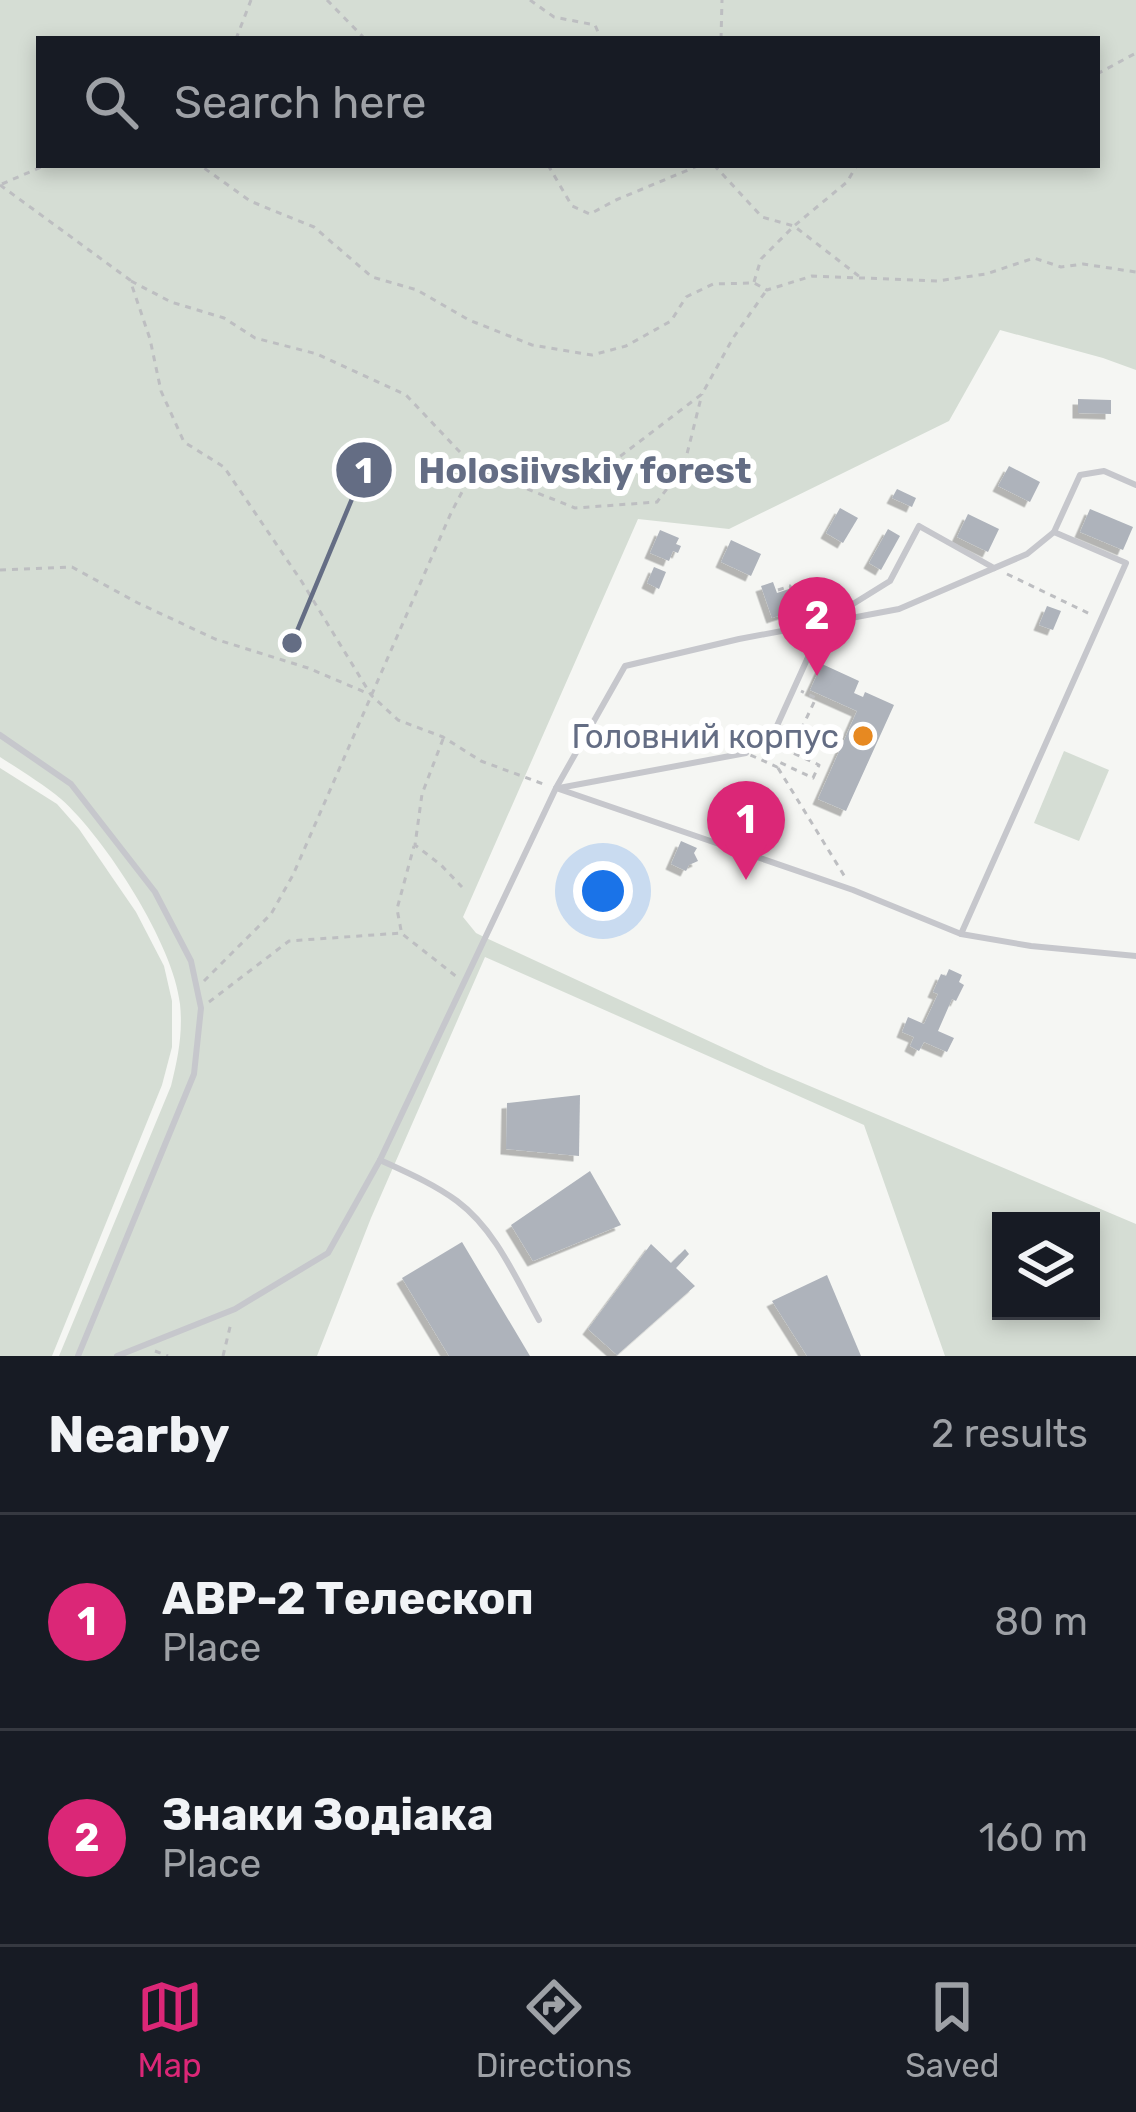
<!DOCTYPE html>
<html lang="en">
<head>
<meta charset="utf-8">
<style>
	:root { --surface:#171b24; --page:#242831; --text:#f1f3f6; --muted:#9ea1a6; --line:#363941; --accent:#db2777 }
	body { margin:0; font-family:Rubik,sans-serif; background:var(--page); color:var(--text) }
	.controls { position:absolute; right:36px; bottom:36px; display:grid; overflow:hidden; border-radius:0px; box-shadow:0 6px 18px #0003 }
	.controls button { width:108px; height:108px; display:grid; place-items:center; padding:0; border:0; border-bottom:3px solid var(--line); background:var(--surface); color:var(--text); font:60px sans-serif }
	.you { position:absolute; left:603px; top:891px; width:42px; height:42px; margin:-30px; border:9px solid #fff; border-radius:50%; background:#1a73e8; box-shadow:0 0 0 18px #1a73e833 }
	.badge { display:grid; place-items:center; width:78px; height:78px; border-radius:50%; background:var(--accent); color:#fff; font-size:39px; font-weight:700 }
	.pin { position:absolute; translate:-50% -99px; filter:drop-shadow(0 3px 6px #0008) }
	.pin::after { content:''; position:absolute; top:63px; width:42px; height:36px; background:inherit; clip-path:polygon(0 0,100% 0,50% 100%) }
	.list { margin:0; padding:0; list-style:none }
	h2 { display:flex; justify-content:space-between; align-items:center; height:156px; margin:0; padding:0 48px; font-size:51px }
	h2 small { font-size:39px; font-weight:400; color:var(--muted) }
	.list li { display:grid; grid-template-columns:78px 1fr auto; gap:36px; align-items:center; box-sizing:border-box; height:216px; padding:0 48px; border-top:3px solid var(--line) }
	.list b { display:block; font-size:45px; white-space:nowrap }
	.list p { margin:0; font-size:39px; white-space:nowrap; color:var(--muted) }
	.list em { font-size:39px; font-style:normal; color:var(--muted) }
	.icon { flex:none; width:66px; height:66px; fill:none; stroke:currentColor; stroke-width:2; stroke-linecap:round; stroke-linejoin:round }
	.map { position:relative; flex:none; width:1136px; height:1356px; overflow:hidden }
	.search { position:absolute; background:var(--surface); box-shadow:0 6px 18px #0003; left:36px; right:36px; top:36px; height:132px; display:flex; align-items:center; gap:30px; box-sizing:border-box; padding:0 42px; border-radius:0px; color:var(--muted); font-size:45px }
	.sheet { height:588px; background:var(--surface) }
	nav { display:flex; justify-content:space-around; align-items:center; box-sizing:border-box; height:168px; border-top:3px solid var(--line); background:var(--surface); font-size:33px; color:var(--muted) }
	nav a { display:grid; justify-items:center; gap:6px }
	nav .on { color:var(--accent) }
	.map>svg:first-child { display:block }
</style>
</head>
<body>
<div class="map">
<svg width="1136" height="1356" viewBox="0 0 1136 1356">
	<defs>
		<filter id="shadow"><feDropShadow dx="-5.5" dy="5.5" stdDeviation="0" flood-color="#0004"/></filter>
	</defs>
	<rect width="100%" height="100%" fill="#f5f6f3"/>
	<g fill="#d5ddd4" fill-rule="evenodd">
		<path d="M 0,0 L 1136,0 L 1136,370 L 1103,358 L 1000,330 L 949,421 L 729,529 L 638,519 L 463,917 L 476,933 L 484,937 L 767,1068 L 1136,1224 L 1136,1356 L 945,1356 L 864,1125 L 485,957 L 371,1218 L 317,1356 L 59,1356 L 171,1086 C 178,1058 183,1033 180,1004 C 174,945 105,838 61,799 C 43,784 20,770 0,757 ZM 39,39 L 1097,39 L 1097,165 L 39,165 ZM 1001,1221 L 1091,1221 L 1091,1311 L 1001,1311 Z"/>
		<polygon points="1064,751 1109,770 1079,841 1034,823"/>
		<polygon points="0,768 57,804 79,829 136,912 164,966 172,1001 172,1047 162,1085 52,1356 0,1356"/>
	</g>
	<g fill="#aeb3bb" filter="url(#shadow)">
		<polygon points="1078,399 1111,400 1111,414 1078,413"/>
		<polygon points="1009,466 1040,482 1030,502 998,486"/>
		<polygon points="897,489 916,498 912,507 892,498"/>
		<polygon points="840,508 858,518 843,543 826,533"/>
		<polygon points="1090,509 1133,527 1123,550 1080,532"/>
		<polygon points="968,514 999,529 988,552 957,537"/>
		<polygon points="888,529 900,536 881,570 869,563"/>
		<polygon points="660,530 679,538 676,544 681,546 678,553 673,551 669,561 650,553"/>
		<polygon points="731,540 761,554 751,576 721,562"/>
		<polygon points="654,567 666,572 659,589 647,583"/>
		<polygon points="773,582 777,593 789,589 796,610 772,618 761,586"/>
		<polygon points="1047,606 1061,611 1053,630 1039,625"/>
		<polygon points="822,664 859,681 854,693 863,697 865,692 894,705 846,811 818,799 857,711 810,690"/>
		<polygon points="681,841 697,848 694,853 698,861 689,865 686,871 671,864"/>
		<polygon points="949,969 962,975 959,982 964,985 956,1001 952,999 938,1031 954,1038 947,1052 924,1042 919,1051 910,1046 914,1037 902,1032 908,1017 924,1024 938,994 933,992 941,974 946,976"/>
		<polygon points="580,1095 579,1156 506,1149 507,1103"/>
		<polygon points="590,1171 621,1225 533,1261 511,1225"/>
		<polygon points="462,1242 530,1356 449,1356 402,1278"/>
		<polygon points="651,1244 671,1263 685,1249 689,1254 676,1268 695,1286 617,1355 588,1329"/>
		<polygon points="827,1275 861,1356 807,1356 772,1301"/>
	</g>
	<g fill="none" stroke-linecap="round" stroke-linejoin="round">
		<g stroke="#bdbec1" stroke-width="3" stroke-dasharray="6 6" stroke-linecap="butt">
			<polyline points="327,0 365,39"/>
			<polyline points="530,0 554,17 595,25 601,39"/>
			<polyline points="236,39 251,0"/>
			<polyline points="721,39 722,0"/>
			<polyline points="1097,74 1136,53"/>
			<polyline points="193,165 204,168 250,201 314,227 372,277 417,290 469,320 532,345 592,355 626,346 671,321 686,297 713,284 754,283 767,290 812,276 937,281 986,274 1034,258 1061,267 1083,264 1136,272"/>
			<polyline points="548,165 572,206 590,214 616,200 700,165"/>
			<polyline points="714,165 762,217 794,226 860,277"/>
			<polyline points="2,184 46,165"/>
			<polyline points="0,185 130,280 150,339 161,391 184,442 224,467 302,582 371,695 398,720 443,737 481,761 546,785"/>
			<polyline points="131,281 171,302 224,318 255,338 317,354 406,395 475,468 575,508 657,502 684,466 702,394"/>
			<polyline points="754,282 761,259 794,226 847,182 857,165"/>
			<polyline points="491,472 574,472 618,458 702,394 733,338 766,291"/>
			<polyline points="0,570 72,567 138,603 215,639 308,668 367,693"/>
			<polyline points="1007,574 1090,614"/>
			<polyline points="778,590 790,586 804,618"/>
			<polygon points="756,732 786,745 784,749 819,765 813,778 779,762 777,767 746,753"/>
			<polyline points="443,739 422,794 415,845 441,865 462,887"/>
			<polyline points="791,751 816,698 801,691"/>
			<polyline points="778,768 845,877"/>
			<polyline points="401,930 397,909 414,846"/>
			<polyline points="204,981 271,914 293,875 451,513 474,469"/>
			<polyline points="209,1002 289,941 401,933 457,977"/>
			<polyline points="155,1351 168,1356"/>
			<polyline points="223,1356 231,1323"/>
		</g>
		<g stroke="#c6c7cc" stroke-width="6">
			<polyline points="0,735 71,784 155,892 191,961 201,1008 194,1074 78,1356"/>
			<polyline points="771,739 824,622 890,581 919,526 994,568"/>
			<polyline points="556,788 853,890 961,934 1031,946 1136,956"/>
			<polyline points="559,788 746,753"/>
			<polyline points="961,934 1126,563 1054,532"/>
			<path d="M 380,1160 C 406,1172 434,1184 457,1201 C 496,1230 516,1279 539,1320"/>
			<polyline points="117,1356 235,1309 328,1253 380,1160 556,788 625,666 739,639 899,609 1027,554 1054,532 1080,475 1104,471 1136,485"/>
		</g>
	</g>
	<circle fill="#e78921" stroke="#fff" stroke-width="4.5" cx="863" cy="736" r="12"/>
	<g text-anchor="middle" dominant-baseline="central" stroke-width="12" stroke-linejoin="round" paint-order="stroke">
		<g font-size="33" fill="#646d84" stroke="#fff" text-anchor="end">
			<text x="839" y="736">Головний корпус</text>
		</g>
	</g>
	<path fill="none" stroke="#646d84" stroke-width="4.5" d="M292 643L364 470"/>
	<g fill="#646d84" stroke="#fff" stroke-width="4.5">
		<circle cx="292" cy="643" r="12"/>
		<circle cx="364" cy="470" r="30"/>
	</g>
	<g font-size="36" text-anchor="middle" font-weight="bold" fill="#fff">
		<text x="364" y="483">1</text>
	</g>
	<g font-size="36" text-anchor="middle" font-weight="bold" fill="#646d84" stroke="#fff" stroke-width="12" stroke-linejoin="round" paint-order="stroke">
		<text x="585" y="483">Holosiivskiy forest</text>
	</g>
</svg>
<div class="controls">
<button><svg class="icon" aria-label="layers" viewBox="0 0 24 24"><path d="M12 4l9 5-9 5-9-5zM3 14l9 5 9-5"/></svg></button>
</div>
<div class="you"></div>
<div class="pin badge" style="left:746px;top:880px">1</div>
<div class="pin badge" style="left:817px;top:676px">2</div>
<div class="search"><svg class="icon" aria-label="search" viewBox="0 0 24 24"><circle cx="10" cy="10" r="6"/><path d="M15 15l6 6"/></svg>Search here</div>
</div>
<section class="sheet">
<h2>Nearby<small>2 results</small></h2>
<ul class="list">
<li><span class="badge">1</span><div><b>АВР-2 Телескоп</b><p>Place</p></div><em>80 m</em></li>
<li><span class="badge">2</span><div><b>Знаки Зодіака</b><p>Place</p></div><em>160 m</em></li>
</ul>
</section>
<nav>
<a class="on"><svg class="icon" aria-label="map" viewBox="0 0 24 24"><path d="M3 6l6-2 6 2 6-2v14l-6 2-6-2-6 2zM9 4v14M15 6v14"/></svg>Map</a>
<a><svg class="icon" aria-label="directions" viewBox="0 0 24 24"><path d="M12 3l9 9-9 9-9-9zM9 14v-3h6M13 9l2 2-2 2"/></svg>Directions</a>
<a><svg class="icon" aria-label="saved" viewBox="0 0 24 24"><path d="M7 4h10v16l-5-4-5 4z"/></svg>Saved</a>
</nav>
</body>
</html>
